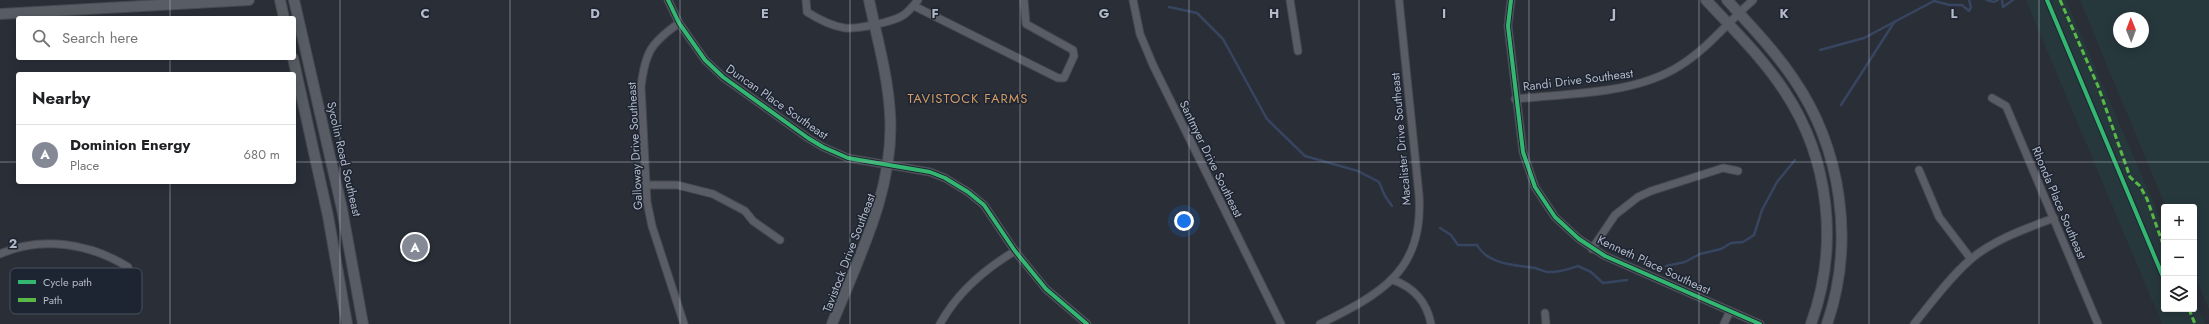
<!DOCTYPE html>
<html lang="en">
<head>
<meta charset="utf-8">
<style>
	:root { --surface:#fff; --page:#f2f2f2; --text:#202124; --muted:#757577; --line:#e0e0e0; --accent:#848995 }
	body { margin:0; font-family:Jost,sans-serif; background:var(--page); color:var(--text) }
	.controls { position:absolute; right:12px; bottom:12px; display:grid; overflow:hidden; border-radius:4px; box-shadow:0 2px 10px #0003 }
	.controls button { width:36px; height:36px; display:grid; place-items:center; padding:0; border:0; border-bottom:1px solid var(--line); background:var(--surface); color:var(--text); font:20px sans-serif }
	.compass { position:absolute; left:2113px; top:12px; width:36px; height:36px; border-radius:50%; background:var(--surface); box-shadow:0 2px 10px #0003; rotate:359deg }
	.you { position:absolute; left:1184px; top:221px; width:14px; height:14px; margin:-10px; border:3px solid #fff; border-radius:50%; background:#1a73e8; box-shadow:0 0 0 6px #1a73e833 }
	.badge { display:grid; place-items:center; width:26px; height:26px; border-radius:50%; background:var(--accent); color:#fff; font-size:13px; font-weight:700 }
	.pin { position:absolute; translate:-50% -50%; border:2px solid #fff; box-shadow:0 1px 4px #0006 }
	.list { margin:0; padding:0; list-style:none }
	h2 { display:flex; justify-content:space-between; align-items:center; height:52px; margin:0; padding:0 16px; font-size:17px }
	h2 small { font-size:13px; font-weight:400; color:var(--muted) }
	.list li { display:grid; grid-template-columns:26px 1fr auto; gap:12px; align-items:center; box-sizing:border-box; height:60px; padding:0 16px; border-top:1px solid var(--line) }
	.list b { display:block; font-size:15px; white-space:nowrap }
	.list p { margin:0; font-size:13px; white-space:nowrap; color:var(--muted) }
	.list em { font-size:13px; font-style:normal; color:var(--muted) }
	.icon { flex:none; width:22px; height:22px; fill:none; stroke:currentColor; stroke-width:2; stroke-linecap:round; stroke-linejoin:round }
	.map { position:relative; flex:none; width:2209px; height:324px; overflow:hidden }
	.search { position:absolute; background:var(--surface); box-shadow:0 2px 10px #0003; left:16px; top:16px; width:280px; height:44px; display:flex; align-items:center; gap:10px; box-sizing:border-box; padding:0 14px; border-radius:4px; color:var(--muted); font-size:15px }
	.panel { position:absolute; background:var(--surface); box-shadow:0 2px 10px #0003; left:16px; top:72px; width:280px; height:112px; border-radius:4px }
	.map>svg:first-child { display:block }
</style>
</head>
<body>
<div class="map">
<svg width="2209" height="324" viewBox="0 0 2209 324">
	<rect width="100%" height="100%" fill="#2a2e37"/>
	<g fill="#27383d" fill-rule="evenodd">
		<polygon points="2026,0 2066,0 2164,227 2164,309 2194,309 2194,298 2205,324 2162,324"/>
		<path d="M 2080,0 L 2209,0 L 2209,309 L 2194,273 L 2194,207 L 2166,207 ZM 2119,18 L 2143,18 L 2143,42 L 2119,42 Z"/>
	</g>
	<g fill="none" stroke-linecap="round" stroke-linejoin="round">
		<g stroke="#374560" stroke-width="2.5">
			<polyline points="1987,0 1994,2 1998,0"/>
			<polyline points="2002,0 2003,7 2013,0"/>
			<polyline points="1169,7 1197,13 1223,39 1267,119 1305,156 1358,171 1379,182 1385,196 1392,206"/>
			<polyline points="1820,50 1864,38 1934,1 1950,5 1962,5 1969,11 1971,7 1969,0"/>
			<polyline points="1841,105 1895,21"/>
			<path d="M 1440,228 L 1451,235 L 1458,245 L 1477,245 C 1488,265 1516,265 1535,268 C 1540,269 1543,272 1548,272 C 1558,273 1569,269 1578,266 L 1591,272 L 1603,283 L 1627,280"/>
			<polyline points="1666,266 1685,262 1700,254 1721,249 1731,243 1743,242 1754,235 1762,210 1777,182 1795,160"/>
		</g>
		<defs>
			<g id="street">
				<polyline points="668,0 679,23 705,60 723,77 808,138 823,147 848,158 930,172 945,178 968,192 984,205 1015,251 1046,289 1087,324"/>
				<path d="M 806,0 L 807,12 C 818,19 832,26 845,28 C 858,29 895,22 905,14 C 910,10 914,5 918,0"/>
				<polyline points="1133,0 1140,34 1153,65 1281,324"/>
				<polyline points="1290,0 1298,51"/>
				<polyline points="1511,0 1508,26 1523,152 1535,187 1555,217 1579,239 1605,256 1760,324"/>
				<polyline points="914,6 1058,78 1064,78 1074,56 1073,50 1026,24 1024,0"/>
				<path d="M 679,23 C 651,43 645,52 641,87 L 647,202 L 652,226 L 684,324"/>
				<polyline points="1992,98 2006,106 2098,324"/>
				<path d="M 1515,99 C 1569,93 1635,95 1681,65 C 1708,48 1729,21 1753,0"/>
				<polyline points="1919,170 1939,217 1971,259"/>
				<polyline points="646,185 677,185 713,194 745,211 753,221 780,240"/>
				<polyline points="1592,249 1615,215 1638,197 1651,191 1723,168 1738,171"/>
				<path d="M 0,254 C 42,235 91,244 128,267"/>
				<path d="M 1393,280 C 1413,287 1427,302 1431,324"/>
				<polyline points="1545,313 1546,324"/>
				<path d="M 940,324 C 957,293 985,269 1015,251"/>
				<path d="M 1320,324 C 1380,294 1424,272 1419,195 L 1399,0"/>
				<polyline points="1724,324 1730,311"/>
				<path d="M 1914,324 C 1932,302 1949,278 1971,259 C 1995,239 2025,229 2054,218"/>
			</g>
			<g id="secondary">
				<polyline points="280,0 284,18"/>
				<polyline points="294,0 342,209 363,324"/>
				<path d="M 1706,0 C 1733,29 1763,58 1785,92 C 1830,160 1839,247 1811,324"/>
				<path d="M 1727,0 C 1750,25 1774,50 1793,78 C 1842,149 1855,243 1827,324"/>
				<polyline points="0,14 249,0"/>
				<polyline points="293,58 328,216 347,324"/>
				<path d="M 832,324 C 859,257 895,188 890,114 C 888,76 877,38 869,0"/>
			</g>
		</defs>
		<use href="#street" stroke="#464950" stroke-width="9"/>
		<use href="#secondary" stroke="#464950" stroke-width="12"/>
		<use href="#street" stroke="#5a5d65" stroke-width="7"/>
		<use href="#secondary" stroke="#585c64" stroke-width="10"/>
		<g stroke="#58b947" stroke-width="3" stroke-dasharray="6 3" stroke-linecap="butt">
			<polyline points="2060,0 2098,86 2130,177 2140,186 2147,199 2164,247"/>
			<polyline points="2189,309 2195,324"/>
		</g>
		<defs>
			<g id="cycleway">
				<polyline points="668,0 679,23 705,60 723,77 808,138 823,147 848,158 930,172 945,178 968,192 984,205 1015,251 1046,289 1087,324"/>
				<polyline points="1511,0 1508,26 1523,152 1535,187 1555,217 1579,239 1605,256 1760,324"/>
				<polyline points="2047,0 2164,279"/>
			</g>
		</defs>
		<use href="#cycleway" stroke="#1d2432" stroke-width="6"/>
		<use href="#cycleway" stroke="#33b770" stroke-width="4"/>
	</g>
	<path fill="none" stroke="#b4bac8" stroke-width="1" stroke-opacity="0.55" d="M 170,0 L 170,18M 340,0 L 340,324M 510,0 L 510,324M 680,0 L 680,324M 850,0 L 850,324M 1020,0 L 1020,324M 1189,0 L 1189,324M 1359,0 L 1359,324M 1529,0 L 1529,324M 1699,0 L 1699,324M 1869,0 L 1869,324M 2039,0 L 2039,324M 170,58 L 170,74M 0,162 L 18,162M 294,162 L 2209,162M 170,182 L 170,324"/>
	<g text-anchor="middle" dominant-baseline="central" stroke-width="3" stroke-linejoin="round" paint-order="stroke">
		<g font-size="12" fill="#b4bac8" stroke="#1d2432">
			<text transform="translate(1578 80) rotate(-7)">Randi Drive Southeast</text>
			<text transform="translate(777 102) rotate(35)">Duncan Place Southeast</text>
			<text transform="translate(1401 139) rotate(-95)">Macalister Drive Southeast</text>
			<text transform="translate(635 146) rotate(-93)">Galloway Drive Southeast</text>
			<text transform="translate(344 159) rotate(77)">Sycolin Road Southeast</text>
			<text transform="translate(1211 159) rotate(64)">Santmyer Drive Southeast</text>
			<text transform="translate(2059 203) rotate(67)">Rhonda Place Southeast</text>
			<text transform="translate(849 253) rotate(-69)">Tavistock Drive Southeast</text>
			<text transform="translate(1654 265) rotate(25)">Kenneth Place Southeast</text>
		</g>
		<g font-size="13" letter-spacing="1" fill="#d39c64" stroke="#1d2432">
			<text x="968" y="98">TAVISTOCK FARMS</text>
		</g>
	</g>
	<rect x="10" y="268" width="132" height="46" rx="6" fill="#1d2432" stroke="#4a515f" stroke-width="1"/>
	<rect x="18" y="280" width="18" height="4" fill="#33b770"/>
	<rect x="18" y="298" width="18" height="4" fill="#58b947"/>
	<g font-size="11" fill="#b4bac8">
		<text x="43" y="286">Cycle path</text>
		<text x="43" y="304">Path</text>
	</g>
	<g font-size="13" text-anchor="middle" font-weight="bold" fill="#b4bac8" stroke="#1d2432" stroke-width="3" stroke-linejoin="round" paint-order="stroke">
		<text x="425" y="18">C</text>
		<text x="595" y="18">D</text>
		<text x="765" y="18">E</text>
		<text x="935" y="18">F</text>
		<text x="1104" y="18">G</text>
		<text x="1274" y="18">H</text>
		<text x="1444" y="18">I</text>
		<text x="1614" y="18">J</text>
		<text x="1784" y="18">K</text>
		<text x="1954" y="18">L</text>
		<text x="13" y="248">2</text>
	</g>
</svg>
<div class="controls">
<button>+</button>
<button>−</button>
<button><svg class="icon" aria-label="layers" viewBox="0 0 24 24"><path d="M12 4l9 5-9 5-9-5zM3 14l9 5 9-5"/></svg></button>
</div>
<svg class="compass" viewBox="-18 -18 36 36"><path d="M0-13l5 13h-10z" fill="#e53935"/><path d="M0 13l5-13h-10z" fill="#757577"/></svg>
<div class="you"></div>
<div class="pin badge" style="left:415px;top:247px">A</div>
<div class="search"><svg class="icon" aria-label="search" viewBox="0 0 24 24"><circle cx="10" cy="10" r="6"/><path d="M15 15l6 6"/></svg>Search here</div>
<section class="panel">
<h2>Nearby<small></small></h2>
<ul class="list">
<li><span class="badge">A</span><div><b>Dominion Energy</b><p>Place</p></div><em>680 m</em></li>
</ul>
</section>
</div>
</body>
</html>
